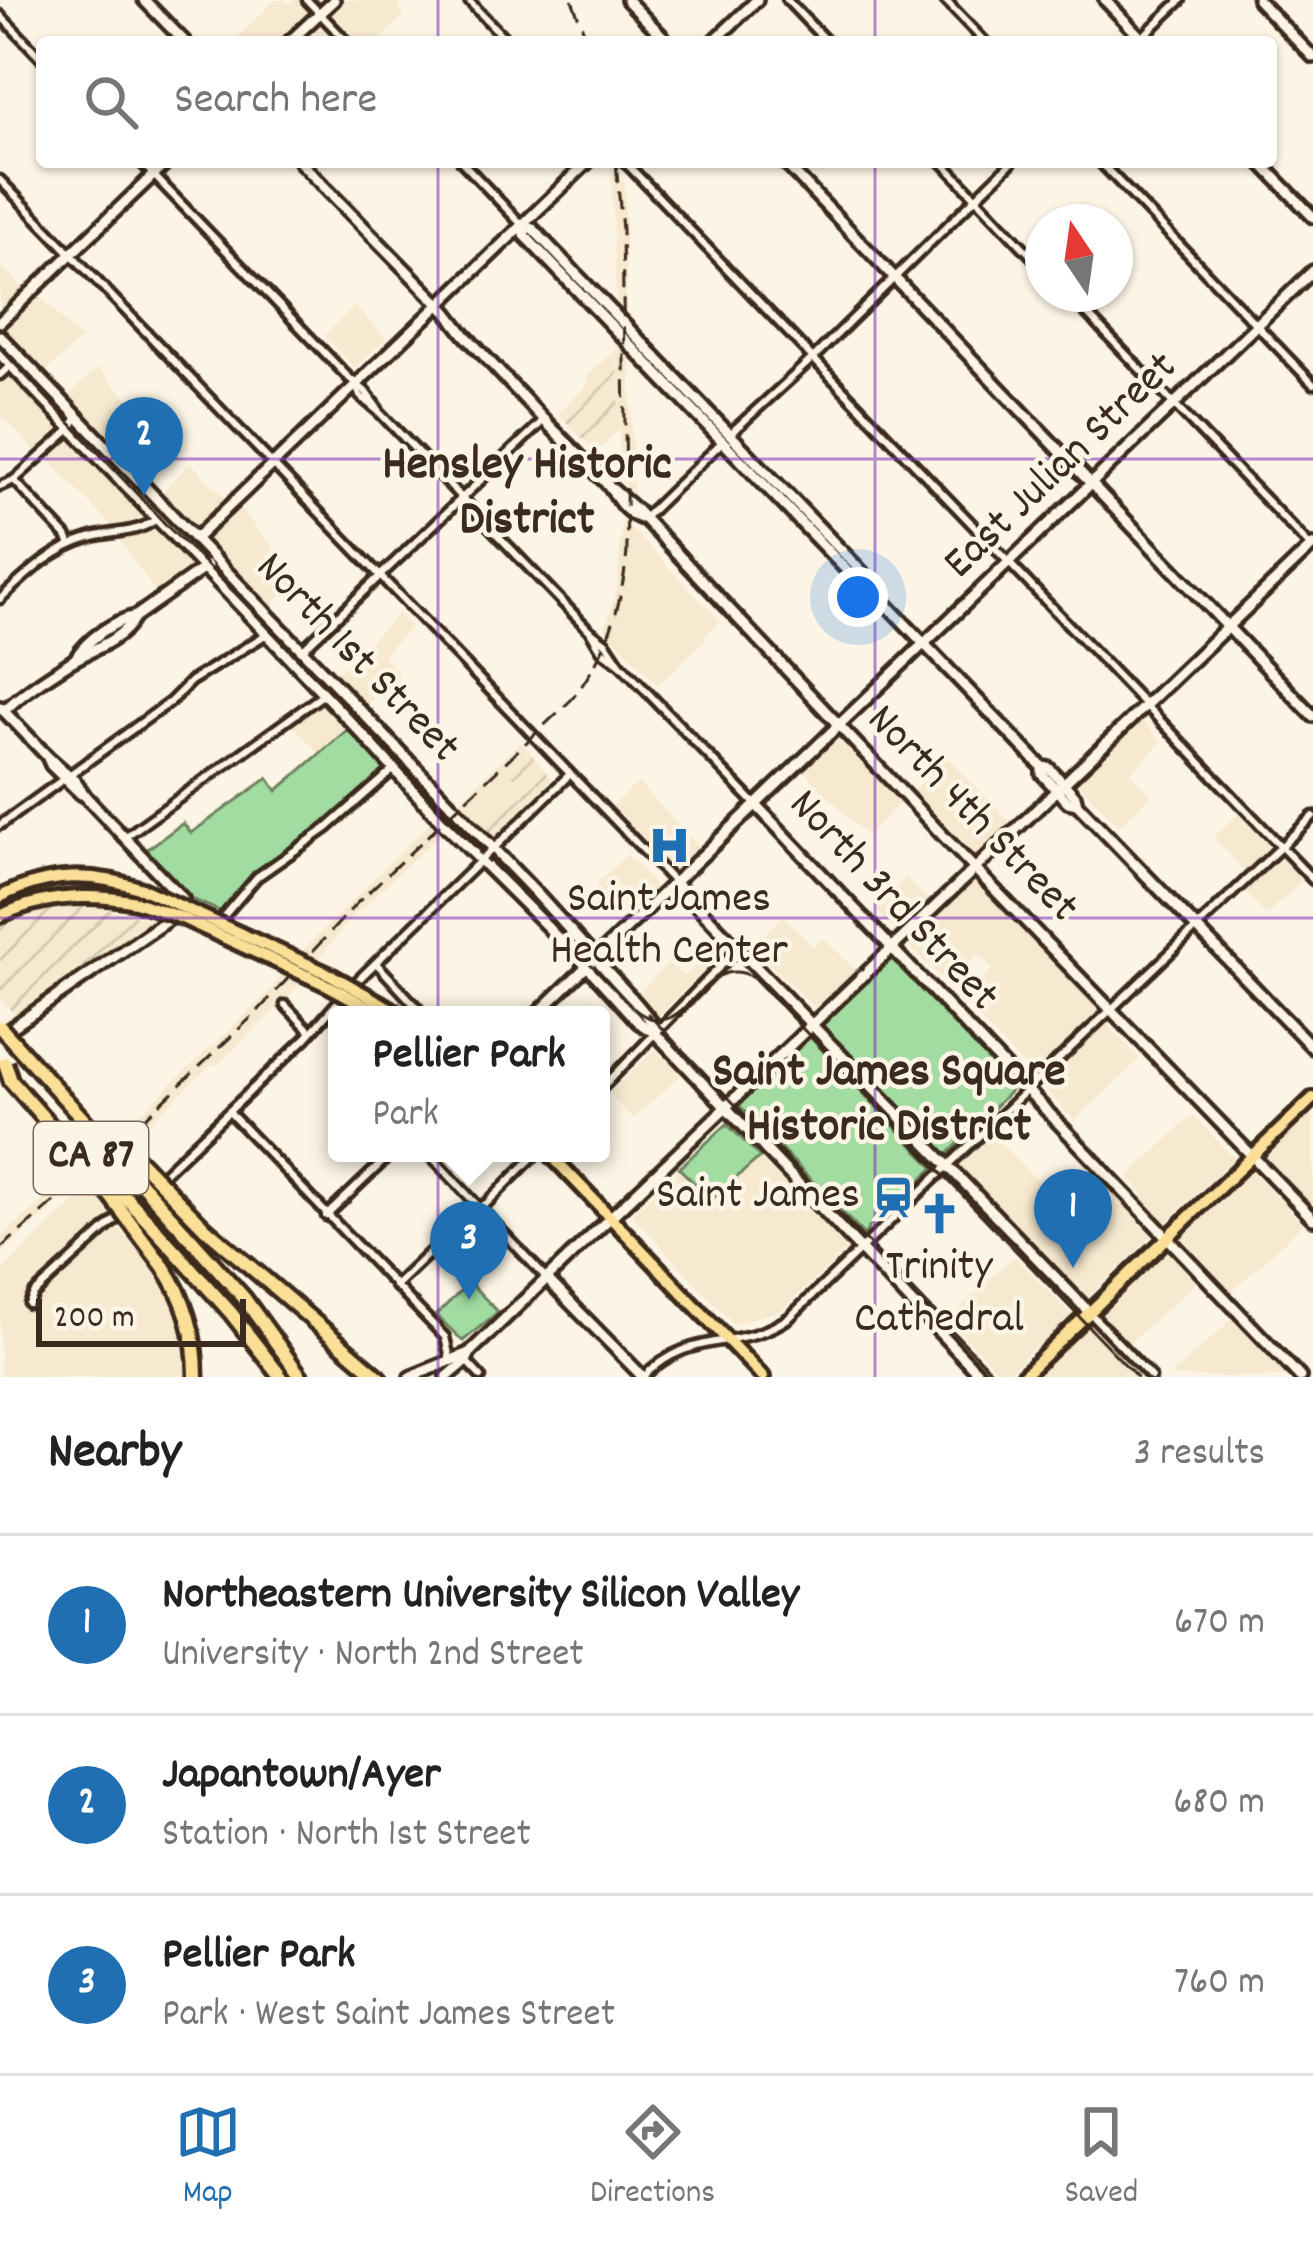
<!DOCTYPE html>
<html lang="en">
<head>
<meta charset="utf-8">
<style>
	:root { --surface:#fff; --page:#f2f2f2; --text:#222; --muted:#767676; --line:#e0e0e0; --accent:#1f6fb2 }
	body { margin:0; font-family:Dekko,sans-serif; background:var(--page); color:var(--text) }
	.compass { position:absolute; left:1025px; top:204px; width:108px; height:108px; border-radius:50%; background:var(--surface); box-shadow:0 3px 9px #0004; rotate:347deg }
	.scale { position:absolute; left:36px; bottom:30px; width:210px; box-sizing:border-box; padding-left:12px; border:6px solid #3b2a1e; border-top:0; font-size:33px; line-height:42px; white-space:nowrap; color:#3b2a1e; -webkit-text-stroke:9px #fcf5e5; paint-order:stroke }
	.you { position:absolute; left:858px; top:597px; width:42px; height:42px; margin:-30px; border:9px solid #fff; border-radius:50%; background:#1a73e8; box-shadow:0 0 0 18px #1a73e833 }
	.badge { display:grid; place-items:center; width:78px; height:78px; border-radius:50%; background:var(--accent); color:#fff; font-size:39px; font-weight:700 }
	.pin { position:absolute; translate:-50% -99px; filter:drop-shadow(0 3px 6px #0008) }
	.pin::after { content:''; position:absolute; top:63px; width:42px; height:36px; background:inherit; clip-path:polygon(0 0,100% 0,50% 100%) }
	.popup { position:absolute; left:328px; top:1006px; width:282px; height:156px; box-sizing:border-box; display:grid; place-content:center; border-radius:12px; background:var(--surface); filter:drop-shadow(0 3px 9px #0005); font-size:39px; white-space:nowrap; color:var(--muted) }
	.popup b { font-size:45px; color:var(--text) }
	.popup::after { content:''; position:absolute; left:50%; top:100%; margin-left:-24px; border:24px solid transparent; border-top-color:var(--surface) }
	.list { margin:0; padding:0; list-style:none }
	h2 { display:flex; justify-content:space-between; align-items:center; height:156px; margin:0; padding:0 48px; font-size:51px }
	h2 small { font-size:39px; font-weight:400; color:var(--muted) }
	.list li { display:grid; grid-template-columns:78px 1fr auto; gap:36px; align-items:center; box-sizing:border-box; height:180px; padding:0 48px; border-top:3px solid var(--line) }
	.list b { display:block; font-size:45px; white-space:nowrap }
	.list p { margin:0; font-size:39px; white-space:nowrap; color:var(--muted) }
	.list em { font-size:39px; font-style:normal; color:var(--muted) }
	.icon { flex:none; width:66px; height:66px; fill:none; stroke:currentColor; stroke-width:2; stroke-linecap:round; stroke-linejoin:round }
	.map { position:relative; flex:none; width:1313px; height:1377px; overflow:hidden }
	.search { position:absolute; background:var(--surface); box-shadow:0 3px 9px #0004; left:36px; right:36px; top:36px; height:132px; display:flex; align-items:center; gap:30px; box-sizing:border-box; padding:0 42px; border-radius:12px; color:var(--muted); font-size:45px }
	.sheet { height:696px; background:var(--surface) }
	nav { display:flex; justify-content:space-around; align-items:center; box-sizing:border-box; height:168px; border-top:3px solid var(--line); background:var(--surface); font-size:33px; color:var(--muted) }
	nav a { display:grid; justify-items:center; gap:6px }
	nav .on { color:var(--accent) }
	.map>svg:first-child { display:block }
</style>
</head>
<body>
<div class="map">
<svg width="1313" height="1377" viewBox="0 0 1313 1377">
	<defs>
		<pattern id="industrial-furrows" width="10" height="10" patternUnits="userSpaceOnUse" patternTransform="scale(3)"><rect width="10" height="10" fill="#f6e9cf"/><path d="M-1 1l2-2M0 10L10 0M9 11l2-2" fill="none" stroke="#d4c8b1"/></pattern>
	</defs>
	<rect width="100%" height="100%" fill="#fcf5e5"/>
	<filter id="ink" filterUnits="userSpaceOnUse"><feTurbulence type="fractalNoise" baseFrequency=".00833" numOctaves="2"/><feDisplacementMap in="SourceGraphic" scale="24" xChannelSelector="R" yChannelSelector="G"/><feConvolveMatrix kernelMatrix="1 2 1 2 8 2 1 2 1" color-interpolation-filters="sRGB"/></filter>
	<g filter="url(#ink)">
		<g fill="#f6e9cf">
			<polygon points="275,0 285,0 289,4 292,0 406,0 398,8 405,15 378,42 232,42"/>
			<polygon points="611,166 625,182 626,311 616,300"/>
			<polygon points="0,264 20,285 42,298 81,339 45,373 0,328"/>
			<polygon points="355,306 386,338 355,368 324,336"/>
			<polygon points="620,350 630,351 633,494 620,479 617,353"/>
			<polygon points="0,359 197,567 157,595 108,523 46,457 36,452 0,414"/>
			<polygon points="98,368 160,432 129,462 67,397"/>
			<polygon points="191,463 222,495 242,511 300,578 268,608 159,494"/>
			<polygon points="622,519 721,621 704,637 705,640 658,685 605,629 617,587"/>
			<polygon points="398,614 411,627 383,655 400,674 365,706 334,676"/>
			<polygon points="325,699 349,728 321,755 290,723"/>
			<polygon points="1142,721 1162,742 1130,773 1152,795 1119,826 1077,782"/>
			<polygon points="836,737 900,803 866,836 802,769"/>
			<polygon points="520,742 529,751 509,770 517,779 474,821 456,804"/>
			<polygon points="948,758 1012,824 977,857 913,790"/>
			<polygon points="638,782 699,847 674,870 612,806"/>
			<polygon points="1238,814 1302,881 1266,915 1244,891 1253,880 1213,837"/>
			<polygon points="432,820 443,832 351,918 290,996 216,1066 212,1064 133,1139 0,1254 0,1238 126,1127 264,997 303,950"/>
			<polygon points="627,854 655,885 653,891 626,917 595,885"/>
			<polygon points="906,878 939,911 972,879 1099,1011 1032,1075 962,1001 993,969 978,954 946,984 874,908"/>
			<polygon points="783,916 813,947 823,937 856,970 815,1008 751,947"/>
			<polygon points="717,946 723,952 658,1016 637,994 669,963 684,977"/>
			<polygon points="1106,1023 1140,1059 1075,1121 1041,1085"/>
			<polygon points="655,1049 681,1075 633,1119 609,1094"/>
			<polygon points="1313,1111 1313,1205 1264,1158"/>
			<polygon points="1193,1115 1234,1158 1084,1301 956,1167 991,1133 1081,1226 1117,1193 1131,1208 1144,1195 1128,1176"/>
			<polygon points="727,1124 847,1249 782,1310 734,1324 631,1214"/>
			<polygon points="1251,1170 1303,1224 1221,1302 1199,1280 1141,1332 1126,1346 1121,1362 1135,1377 1035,1377 1051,1361 1036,1346 1003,1377 948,1319 1014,1256 1085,1329"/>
			<polygon points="91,1186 118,1227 172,1290 193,1357 190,1377 0,1377 0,1272"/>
			<polygon points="1235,1316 1292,1377 1169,1377"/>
		</g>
		<g fill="url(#industrial-furrows)">
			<polygon points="617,347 620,350 617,354 619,429 596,452 558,414 589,383 585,378"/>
			<polygon points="529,751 552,779 495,836 490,837 474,821 516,780 509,771"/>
			<polygon points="58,906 94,906 156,920 17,1017 0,998 0,928 11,921"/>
		</g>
		<g fill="#a2dca1" stroke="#6e8360" stroke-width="3">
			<polygon points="355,723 393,766 341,813 251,876 224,913 190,898 146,850 183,823 191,833 268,778 277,791"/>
			<polygon points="893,959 1014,1087 947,1155 894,1106 820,1028 885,963"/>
			<polygon points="810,1037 934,1168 872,1223 864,1235 739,1105"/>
			<polygon points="727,1124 760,1157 711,1200 679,1168"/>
			<polygon points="450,1248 452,1264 498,1312 463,1341 436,1315 463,1289 437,1259"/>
		</g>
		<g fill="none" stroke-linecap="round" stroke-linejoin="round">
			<defs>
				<g id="street">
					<polyline points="307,0 347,42"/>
					<polyline points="468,0 508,42"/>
					<polyline points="787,0 827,42"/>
					<polyline points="945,0 985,42"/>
					<polyline points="0,15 42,59"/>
					<polyline points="1137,42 1181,0"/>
					<polyline points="141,162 348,377 365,391 378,409"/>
					<polyline points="462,162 523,226"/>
					<polyline points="625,162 1313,880"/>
					<polyline points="942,162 1043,268"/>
					<polyline points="1100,162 1313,384"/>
					<polyline points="0,180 675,883"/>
					<polyline points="1068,294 1310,546"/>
					<polyline points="0,375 11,365"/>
					<polyline points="356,386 360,396 379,412 589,630 606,643 620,664"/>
					<polyline points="731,433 813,358 1012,162"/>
					<polyline points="14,480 66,536 70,545"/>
					<polyline points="0,486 14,480 72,428 76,417"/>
					<polyline points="643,519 722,442"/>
					<path d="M 0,599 C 27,574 52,549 89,538 C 112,531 136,534 155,520"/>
					<polyline points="591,633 602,651 620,664 756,805"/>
					<polyline points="303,649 544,420"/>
					<polyline points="0,825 170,702 191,681 267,634"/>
					<polyline points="125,837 324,694"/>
					<polyline points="494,848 569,775"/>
					<polyline points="217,924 257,877 327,828 394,769"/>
					<polyline points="376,963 424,1015"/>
					<polyline points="353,985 481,860"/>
					<polyline points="285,1005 311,1032"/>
					<polyline points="601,1089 739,947"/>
					<polyline points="229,1112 445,1337 450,1359"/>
					<polyline points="428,1153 547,1279"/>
					<polyline points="157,1180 306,1038 344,995"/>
					<polyline points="326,1216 392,1153"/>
					<polyline points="395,1286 471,1213 487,1203 537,1153"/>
					<polyline points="29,1304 34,1294 122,1214"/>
					<polyline points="1089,1312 1151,1377"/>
					<polyline points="467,1362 481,1377"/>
					<path d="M 643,1377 C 693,1327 739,1353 790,1317 L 1313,816"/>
				</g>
				<g id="secondary">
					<polyline points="144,0 185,42"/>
					<polyline points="627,0 668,42"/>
					<polyline points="1105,0 1145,42"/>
					<polyline points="1258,0 1313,57"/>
					<polyline points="289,42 334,0"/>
					<polyline points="713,42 757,0"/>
					<polyline points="300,162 447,312 464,334 544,420 611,488 636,510 947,840 1313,1219"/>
					<polyline points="784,162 1313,716"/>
					<polyline points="1260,162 1313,217"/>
					<polyline points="523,226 533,229 862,572 864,581 1042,767 1042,774 1068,802 1077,804"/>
					<polyline points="523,226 525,236 855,579 864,581"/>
					<polyline points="0,322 167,162"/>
					<polyline points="0,336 537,894 637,1004 655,1026 656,1034"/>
					<polyline points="0,354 363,735 441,821 588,967 638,1022 656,1034 982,1377"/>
					<path d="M 611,488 C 617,500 627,513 640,518"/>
					<polyline points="195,539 588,162"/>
					<path d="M 75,659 C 88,638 114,621 136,616 L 207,566"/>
					<polyline points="0,707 48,757 74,780 86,797 183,899 182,906 169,919 4,1033"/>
					<path d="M 4,711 C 22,693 47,677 69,663 C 91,649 120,642 134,618"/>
					<polyline points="48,758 51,765 81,794"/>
					<polyline points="1042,767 1049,768 1075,796 1077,804 1313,1048"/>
					<polyline points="756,805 1300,1377"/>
					<polyline points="675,883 1089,1312"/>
					<polyline points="536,1015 1313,271"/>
					<polyline points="547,1279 643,1377"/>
					<polyline points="410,1377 469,1353"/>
					<polyline points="447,1377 466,1361 471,1351 1313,545"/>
				</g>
				<g id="primary">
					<path d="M 0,897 C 49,872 94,872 145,890"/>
					<path d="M 0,916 C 43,895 89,893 136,902"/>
					<polyline points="381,1003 402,1015"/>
					<polyline points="549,1153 763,1377"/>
					<polyline points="1022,1377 1313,1098"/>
				</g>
				<g id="highway">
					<polyline points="205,1228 379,1377"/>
					<polyline points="192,1240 244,1298 301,1377"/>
					<polyline points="177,1253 231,1313 281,1377"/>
					<path d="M 163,1266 C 187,1300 196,1336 196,1377"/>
				</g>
			</defs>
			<use href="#street" stroke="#3b2a1e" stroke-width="15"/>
			<use href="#secondary" stroke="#3b2a1e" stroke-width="18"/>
			<use href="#primary" stroke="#3b2a1e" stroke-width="20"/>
			<use href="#highway" stroke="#3b2a1e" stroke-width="21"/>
			<use href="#street" stroke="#fcf5e5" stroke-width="6"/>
			<use href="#secondary" stroke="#fcf5e5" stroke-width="9"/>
			<use href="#primary" stroke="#fbdf96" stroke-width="10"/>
			<use href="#highway" stroke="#fbdf96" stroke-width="12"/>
			<g stroke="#3b2a1e" stroke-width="3">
				<path d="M 0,348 L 170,529 L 237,595 L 632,1007 C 687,1056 698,948 753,977 L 1137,1377"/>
				<polyline points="648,1014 997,1377"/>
			</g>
			<g stroke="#3b2a1e" stroke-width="3" stroke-dasharray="18 9" stroke-linecap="butt">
				<polyline points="572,0 588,42"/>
				<path d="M 0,1249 L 84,1176 L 258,1011 L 357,903 L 571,700 C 606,657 622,606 627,552 L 622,230 L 616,162"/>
			</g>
			<defs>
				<polyline id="street-bridge" points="483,858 490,851"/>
				<g id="primary-bridge">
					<polyline points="145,890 331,975 381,1003"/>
					<polyline points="136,902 182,918 331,987 373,1010"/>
				</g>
				<g id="highway-bridge">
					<polyline points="0,1027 192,1240"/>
					<polyline points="5,1063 11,1081 100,1182 163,1266"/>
					<polyline points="97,1134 114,1135 205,1228"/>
					<polyline points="90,1158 177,1253"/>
				</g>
			</defs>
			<use href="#street-bridge" stroke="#3b2a1e" stroke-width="15" stroke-linecap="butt"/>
			<use href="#primary-bridge" stroke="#3b2a1e" stroke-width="20" stroke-linecap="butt"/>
			<use href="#highway-bridge" stroke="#3b2a1e" stroke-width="21" stroke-linecap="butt"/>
			<use href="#street-bridge" stroke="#fcf5e5" stroke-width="6"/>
			<use href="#primary-bridge" stroke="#fbdf96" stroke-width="10"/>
			<use href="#highway-bridge" stroke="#fbdf96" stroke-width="12"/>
		</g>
	</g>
	<path fill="none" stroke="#7b2cbf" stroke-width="3" stroke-opacity="0.55" d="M 438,0 L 438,42M 875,0 L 875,42M 438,162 L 438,1377M 875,162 L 875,1377M 0,459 L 1313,459M 0,918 L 1313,918"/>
	<defs>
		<symbol id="hospital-bare" viewBox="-9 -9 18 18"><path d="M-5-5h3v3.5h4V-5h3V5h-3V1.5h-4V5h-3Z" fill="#1f6fb2" stroke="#fcf5e5" stroke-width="2.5" paint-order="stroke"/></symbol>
		<symbol id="station-bare" viewBox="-9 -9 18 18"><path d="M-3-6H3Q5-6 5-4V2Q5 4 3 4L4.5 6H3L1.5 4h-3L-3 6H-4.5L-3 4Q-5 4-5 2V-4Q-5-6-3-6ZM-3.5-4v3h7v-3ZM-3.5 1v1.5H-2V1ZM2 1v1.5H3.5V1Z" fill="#1f6fb2" stroke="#fcf5e5" stroke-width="2.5" paint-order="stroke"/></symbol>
		<symbol id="church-bare" viewBox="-9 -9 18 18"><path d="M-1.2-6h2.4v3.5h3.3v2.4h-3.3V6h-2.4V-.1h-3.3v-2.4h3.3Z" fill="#1f6fb2" stroke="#fcf5e5" stroke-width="2.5" paint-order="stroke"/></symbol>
	</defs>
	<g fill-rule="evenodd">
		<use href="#hospital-bare" x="640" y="816" width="59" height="59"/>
		<use href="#station-bare" x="864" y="1168" width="59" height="59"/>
		<use href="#church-bare" x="910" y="1184" width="59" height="59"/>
	</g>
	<g text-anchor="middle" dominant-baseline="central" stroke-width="9" stroke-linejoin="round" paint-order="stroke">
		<rect fill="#fcf5e5" stroke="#75675a" stroke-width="3" x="34" y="1122" width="114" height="72" rx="9"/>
		<g font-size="42" font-weight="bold" fill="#3b2a1e">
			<text x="91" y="1158">CA 87</text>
		</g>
		<g font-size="45" fill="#3b2a1e" stroke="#fcf5e5">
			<text transform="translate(1062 467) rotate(-44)">East Julian Street</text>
			<text transform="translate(356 659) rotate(46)">North 1st Street</text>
			<text transform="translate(971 815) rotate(46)">North 4th Street</text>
			<text transform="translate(892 902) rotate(47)">North 3rd Street</text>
		</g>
		<g font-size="45" fill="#3b2a1e" stroke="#fcf5e5">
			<text x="669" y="901">Saint James<tspan x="669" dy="52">Health Center</tspan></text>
			<text x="860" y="1197" text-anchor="end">Saint James</text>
			<text x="939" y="1269">Trinity<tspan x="939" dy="52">Cathedral</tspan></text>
		</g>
		<g font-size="48" font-weight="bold" fill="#3b2a1e" stroke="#fcf5e5">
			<text x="527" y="467">Hensley Historic<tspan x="527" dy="55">District</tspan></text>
			<text x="889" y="1074">Saint James Square<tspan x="889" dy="55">Historic District</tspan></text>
		</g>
	</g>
</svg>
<svg class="compass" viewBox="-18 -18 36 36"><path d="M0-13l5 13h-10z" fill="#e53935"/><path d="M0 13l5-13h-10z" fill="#767676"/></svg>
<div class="scale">200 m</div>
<div class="you"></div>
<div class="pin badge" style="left:1073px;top:1268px">1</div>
<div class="pin badge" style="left:144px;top:496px">2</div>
<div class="pin badge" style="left:469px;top:1300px">3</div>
<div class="popup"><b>Pellier Park</b>Park</div>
<div class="search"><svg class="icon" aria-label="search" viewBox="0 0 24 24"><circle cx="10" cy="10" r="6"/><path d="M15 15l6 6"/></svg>Search here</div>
</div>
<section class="sheet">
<h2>Nearby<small>3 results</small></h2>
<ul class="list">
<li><span class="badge">1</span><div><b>Northeastern University Silicon Valley</b><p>University · North 2nd Street</p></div><em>670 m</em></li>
<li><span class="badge">2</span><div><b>Japantown/Ayer</b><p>Station · North 1st Street</p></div><em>680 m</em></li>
<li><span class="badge">3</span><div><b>Pellier Park</b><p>Park · West Saint James Street</p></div><em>760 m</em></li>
</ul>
</section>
<nav>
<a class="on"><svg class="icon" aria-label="map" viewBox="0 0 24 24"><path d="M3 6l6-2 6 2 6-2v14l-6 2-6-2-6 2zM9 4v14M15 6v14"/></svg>Map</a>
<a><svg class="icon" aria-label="directions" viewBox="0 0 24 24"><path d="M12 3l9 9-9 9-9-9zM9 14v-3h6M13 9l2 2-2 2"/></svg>Directions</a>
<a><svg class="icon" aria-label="saved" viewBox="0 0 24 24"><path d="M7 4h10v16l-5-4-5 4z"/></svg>Saved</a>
</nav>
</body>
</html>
